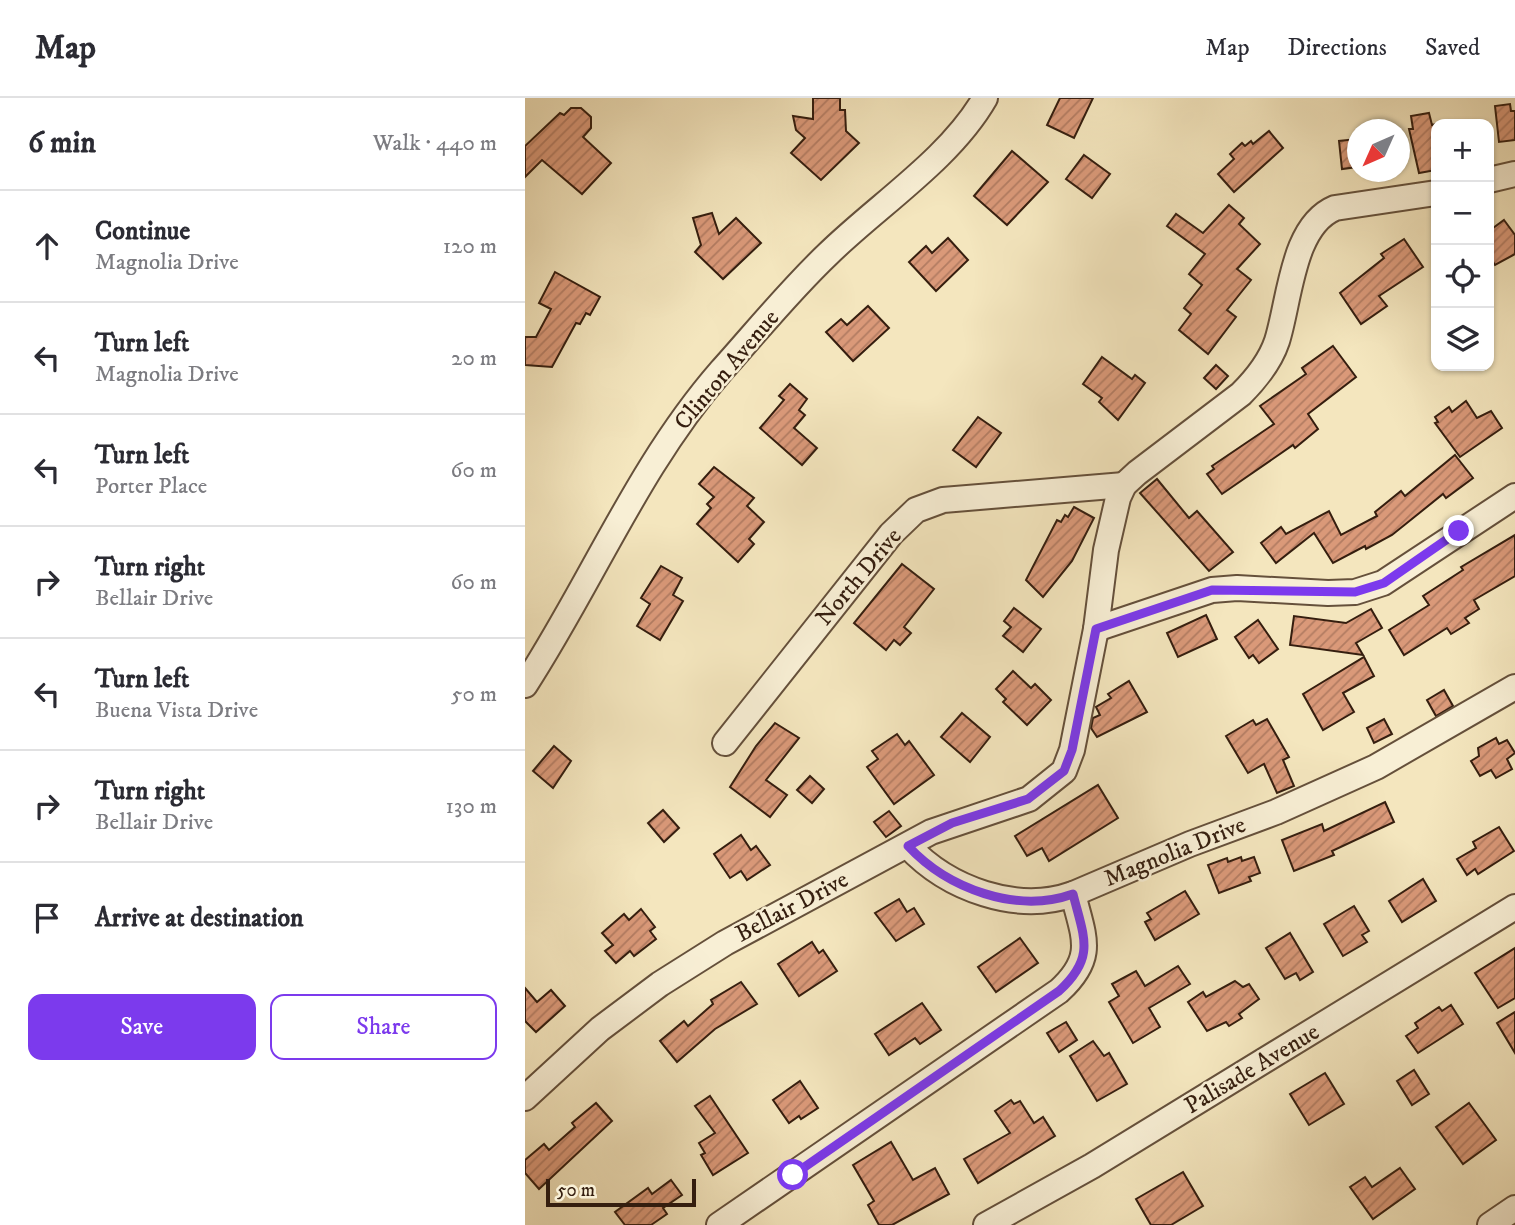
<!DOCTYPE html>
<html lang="en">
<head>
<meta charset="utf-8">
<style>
	:root { --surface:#fff; --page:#f2f2f3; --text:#2b2b33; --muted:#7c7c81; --line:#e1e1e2; --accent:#7c3aed }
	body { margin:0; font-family:"IM FELL DW Pica",serif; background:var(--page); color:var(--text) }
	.controls { position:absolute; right:21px; top:21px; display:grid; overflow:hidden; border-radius:14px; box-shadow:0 2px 5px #0004 }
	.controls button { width:63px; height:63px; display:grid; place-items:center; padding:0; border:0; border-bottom:2px solid var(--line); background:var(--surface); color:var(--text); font:35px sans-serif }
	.compass { position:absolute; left:822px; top:21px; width:63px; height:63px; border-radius:50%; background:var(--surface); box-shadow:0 2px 5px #0004; rotate:225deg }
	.scale { position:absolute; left:21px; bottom:18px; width:150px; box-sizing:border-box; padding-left:7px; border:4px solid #351e0f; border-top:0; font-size:19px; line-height:24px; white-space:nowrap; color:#351e0f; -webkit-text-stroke:5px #f8efd5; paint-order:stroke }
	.stop { position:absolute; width:21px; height:21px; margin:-16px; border:5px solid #7c3aed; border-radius:50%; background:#fff }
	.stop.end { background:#7c3aed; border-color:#fff; box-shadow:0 2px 7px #0008 }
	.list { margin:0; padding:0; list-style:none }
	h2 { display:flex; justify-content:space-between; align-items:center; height:91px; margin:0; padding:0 28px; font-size:30px }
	h2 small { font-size:23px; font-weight:400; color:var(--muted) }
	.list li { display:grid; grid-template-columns:46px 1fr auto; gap:21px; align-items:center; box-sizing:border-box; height:112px; padding:0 28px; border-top:2px solid var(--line) }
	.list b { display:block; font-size:26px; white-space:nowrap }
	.list p { margin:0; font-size:23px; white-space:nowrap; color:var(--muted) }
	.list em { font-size:23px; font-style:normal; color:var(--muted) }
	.actions { display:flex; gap:14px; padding:21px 28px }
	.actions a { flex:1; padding:16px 0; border:2px solid var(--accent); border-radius:14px; text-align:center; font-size:24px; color:var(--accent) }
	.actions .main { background:var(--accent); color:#fff }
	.icon { flex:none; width:38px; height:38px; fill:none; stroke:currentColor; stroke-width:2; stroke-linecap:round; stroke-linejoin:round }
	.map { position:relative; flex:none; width:990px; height:1127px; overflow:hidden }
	header { display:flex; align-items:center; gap:42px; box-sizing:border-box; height:98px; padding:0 35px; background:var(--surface); border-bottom:2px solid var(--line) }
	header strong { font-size:33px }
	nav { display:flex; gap:38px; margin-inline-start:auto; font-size:24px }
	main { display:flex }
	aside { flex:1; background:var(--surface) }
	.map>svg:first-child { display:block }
</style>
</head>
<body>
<header>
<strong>Map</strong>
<nav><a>Map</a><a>Directions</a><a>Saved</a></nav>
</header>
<main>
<aside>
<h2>6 min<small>Walk · 440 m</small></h2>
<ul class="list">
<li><svg class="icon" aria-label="ahead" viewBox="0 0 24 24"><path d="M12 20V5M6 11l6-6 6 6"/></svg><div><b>Continue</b><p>Magnolia Drive</p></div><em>120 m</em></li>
<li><svg class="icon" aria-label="left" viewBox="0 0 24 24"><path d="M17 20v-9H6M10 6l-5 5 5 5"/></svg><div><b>Turn left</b><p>Magnolia Drive</p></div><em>20 m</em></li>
<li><svg class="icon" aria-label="left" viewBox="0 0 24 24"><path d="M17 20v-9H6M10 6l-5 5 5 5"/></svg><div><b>Turn left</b><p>Porter Place</p></div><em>60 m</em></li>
<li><svg class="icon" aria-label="right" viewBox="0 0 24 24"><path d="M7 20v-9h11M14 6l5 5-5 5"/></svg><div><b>Turn right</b><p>Bellair Drive</p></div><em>60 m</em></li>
<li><svg class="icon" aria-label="left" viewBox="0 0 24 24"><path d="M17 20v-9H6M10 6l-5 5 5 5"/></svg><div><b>Turn left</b><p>Buena Vista Drive</p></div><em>50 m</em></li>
<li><svg class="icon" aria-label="right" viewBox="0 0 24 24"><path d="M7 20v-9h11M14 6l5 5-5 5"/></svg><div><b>Turn right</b><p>Bellair Drive</p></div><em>130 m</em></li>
<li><svg class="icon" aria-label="arrive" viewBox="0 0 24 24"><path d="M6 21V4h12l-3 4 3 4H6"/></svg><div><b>Arrive at destination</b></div></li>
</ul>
<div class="actions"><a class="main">Save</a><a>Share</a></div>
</aside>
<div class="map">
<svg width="990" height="1127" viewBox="0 0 990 1127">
	<defs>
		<pattern id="building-hatch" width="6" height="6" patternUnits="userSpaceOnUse" patternTransform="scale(1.75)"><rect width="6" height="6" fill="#da9979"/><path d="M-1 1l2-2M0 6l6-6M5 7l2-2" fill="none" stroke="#b27c62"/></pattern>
	</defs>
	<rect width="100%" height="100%" fill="#f4e6be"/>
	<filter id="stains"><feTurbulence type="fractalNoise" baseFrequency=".00286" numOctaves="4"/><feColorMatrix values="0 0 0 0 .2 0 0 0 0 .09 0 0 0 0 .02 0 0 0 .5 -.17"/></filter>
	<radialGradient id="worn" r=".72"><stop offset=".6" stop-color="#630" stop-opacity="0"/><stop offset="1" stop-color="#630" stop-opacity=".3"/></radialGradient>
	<g fill="url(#building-hatch)" stroke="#351e0f" stroke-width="2">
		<polygon points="288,0 315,0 315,12 320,12 321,33 334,45 296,82 266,55 280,40 271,32 268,18 288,21"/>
		<polygon points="535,0 568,0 549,40 522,27"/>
		<polygon points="985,6 986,13 990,13 990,42 974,44 970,8"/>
		<polygon points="46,10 56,10 66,19 66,30 58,39 86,65 57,96 17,62 0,79 0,48 35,15 39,17"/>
		<polygon points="904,15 907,27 911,26 911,72 894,75 884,31 888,31 886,18"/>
		<polygon points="744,33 758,50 709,94 693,76 709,61 705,56 717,45 720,48 726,43 728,46"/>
		<polygon points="832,41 832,69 817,71 814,43"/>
		<polygon points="487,53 523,84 482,127 449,98"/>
		<polygon points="559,57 585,76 567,100 541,81"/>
		<polygon points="704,107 719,120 714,126 735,146 712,171 726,182 702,212 711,219 683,256 654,232 666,216 659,210 677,187 664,176 680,156 642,128 651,116 678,135"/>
		<polygon points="187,115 194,136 211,120 236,145 198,181 170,154 176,147 168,120"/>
		<polygon points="979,122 990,137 990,156 970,167 964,158 964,133"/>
		<polygon points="423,140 443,162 411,193 384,164 401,148 407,155"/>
		<polygon points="879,141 898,169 854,198 862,208 836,226 815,195 859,160 856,156"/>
		<polygon points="30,174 75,199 65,217 61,215 55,226 51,225 27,269 0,267 0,239 11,239 26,211 14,205"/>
		<polygon points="343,208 364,230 328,263 301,234 316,221 322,227"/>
		<polygon points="808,248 831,279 783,316 793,331 770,350 768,347 697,396 682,376 689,371 687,368 749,326 735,308 781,276 777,270"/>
		<polygon points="577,259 607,281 610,277 620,285 593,322 574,304 577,300 558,286"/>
		<polygon points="691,267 703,278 691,291 679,280"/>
		<polygon points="265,286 282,301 274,312 280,317 269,330 292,350 277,367 235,330 259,302 254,298"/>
		<polygon points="941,303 952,320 966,313 977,330 935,359 910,325 913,324 910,319 924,309 927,314"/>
		<polygon points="453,319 476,335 451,369 428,352"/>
		<polygon points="930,357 948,380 921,400 918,396 867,437 841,451 840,448 808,465 789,435 751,465 736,445 756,429 761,436 804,413 816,437 852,418 850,414 876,393 880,398"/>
		<polygon points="189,369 229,400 222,408 239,424 224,441 229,446 213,464 172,426 186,410 182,406 189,399 174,386"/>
		<polygon points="632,381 664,420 672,413 708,454 684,473 615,395"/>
		<polygon points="549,409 569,420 547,463 518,499 501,482 532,422 536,424 540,417 543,419"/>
		<polygon points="990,437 990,478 949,502 954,511 940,520 944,525 926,536 922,530 879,557 864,532 904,507 898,498 938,472 936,469"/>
		<polygon points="377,466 409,491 379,529 386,535 375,547 369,542 361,552 329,525"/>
		<polygon points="136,468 157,480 148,497 158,503 135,542 112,528 125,506 116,500"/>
		<polygon points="489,510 516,531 498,554 478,538 486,529 479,523"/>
		<polygon points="846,511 857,530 831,545 838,557 765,547 769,518 821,525"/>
		<polygon points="681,517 692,541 653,559 642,535"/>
		<polygon points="733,522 753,551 734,565 728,557 724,560 710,539"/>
		<polygon points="839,559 849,578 818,595 829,614 798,632 778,596"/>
		<polygon points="488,573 506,590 510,586 526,602 502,627 478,604 481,601 471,591"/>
		<polygon points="604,583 622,614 572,639 566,630 568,620 575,617 571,609 586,600 583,596"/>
		<polygon points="919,592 928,608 911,618 902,602"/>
		<polygon points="437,615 465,639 445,664 416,639"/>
		<polygon points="742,621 764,659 758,662 769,688 752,695 739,666 723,675 701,638 728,622 731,627"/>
		<polygon points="859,621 867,636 849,645 842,630"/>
		<polygon points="250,625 274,640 241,682 262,697 245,719 205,689 231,648"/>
		<polygon points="372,636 380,647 384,643 409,677 369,706 342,669 353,661 347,653"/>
		<polygon points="971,640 974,646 982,642 990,655 982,661 987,671 971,680 966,672 955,678 946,663 954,658 953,650"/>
		<polygon points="29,648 46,663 28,690 8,673"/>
		<polygon points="285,678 299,691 287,705 272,692"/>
		<polygon points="573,687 593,720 524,763 517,750 502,758 490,738"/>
		<polygon points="860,704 869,724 807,753 809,757 769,773 757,742 797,726 799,733"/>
		<polygon points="138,712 154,730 139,744 123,725"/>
		<polygon points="364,713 376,728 361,739 349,724"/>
		<polygon points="974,729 989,753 953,776 950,771 942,777 932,761 951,750 948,744"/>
		<polygon points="216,737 226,752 231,748 245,767 222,782 216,773 205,780 189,756"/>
		<polygon points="716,759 717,763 729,759 735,775 724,779 726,783 694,795 683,767 702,760 703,764"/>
		<polygon points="898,781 911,803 877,824 864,803"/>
		<polygon points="660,793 674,816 630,842 620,824 626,821 622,815"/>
		<polygon points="374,801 382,814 389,810 399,826 371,843 350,815"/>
		<polygon points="829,808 844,833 837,837 842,844 818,858 799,826"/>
		<polygon points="116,811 130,829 125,833 131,841 109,858 105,853 91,865 80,853 88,847 77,835 99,816 104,822"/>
		<polygon points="765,835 788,874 775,882 771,875 760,881 741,850"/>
		<polygon points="495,840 513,865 471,894 453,869"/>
		<polygon points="287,844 294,855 298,852 312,873 274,898 253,866"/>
		<polygon points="990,850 990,900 973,910 950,875"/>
		<polygon points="653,868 665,886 624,910 635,929 608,945 584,904 594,898 587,886 611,873 620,888"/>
		<polygon points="710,883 718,889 724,886 734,901 714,916 717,920 704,928 701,924 682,933 663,904 678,894 681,899"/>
		<polygon points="216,884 232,906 190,931 152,964 135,943 159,923 163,928 188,906 186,902"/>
		<polygon points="0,890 12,904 26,892 40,908 11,934 0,923"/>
		<polygon points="397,905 416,932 395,946 390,940 364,957 350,936"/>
		<polygon points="926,907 938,926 893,955 881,938 893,930 890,925 914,909 917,913"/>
		<polygon points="990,914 990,955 972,925"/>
		<polygon points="541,924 552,942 534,954 522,935"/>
		<polygon points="568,943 579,958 584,955 602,986 572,1003 545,958"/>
		<polygon points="889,972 904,996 887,1007 872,983"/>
		<polygon points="800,975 819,1006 784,1027 765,996"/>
		<polygon points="275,983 293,1010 276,1021 274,1018 264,1025 248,1002"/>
		<polygon points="185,998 223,1055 188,1077 176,1057 180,1055 174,1045 190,1035 170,1008"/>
		<polygon points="486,1002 489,1006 495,1003 509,1025 518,1019 530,1038 453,1085 439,1061 485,1035 470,1013"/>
		<polygon points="71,1005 87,1023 14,1091 0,1075 0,1062 19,1046 24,1052 50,1029 47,1025"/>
		<polygon points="944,1005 971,1042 938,1066 911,1029"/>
		<polygon points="366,1044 388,1082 410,1070 424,1096 367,1127 354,1127 343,1107 349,1103 328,1067"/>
		<polygon points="875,1070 890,1091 848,1121 825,1089 840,1079 847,1089"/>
		<polygon points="658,1074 678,1108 646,1127 626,1127 611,1101"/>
		<polygon points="146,1082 157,1097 138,1110 142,1116 126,1127 100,1127 90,1114 123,1090 127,1096"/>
	</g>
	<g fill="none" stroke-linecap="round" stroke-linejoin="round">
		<defs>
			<g id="minor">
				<polyline points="964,82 990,76"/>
				<polyline points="571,531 687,492 712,490 803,495 830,494 858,485 990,398"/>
				<path d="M 0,587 C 67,484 114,367 196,273 C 231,234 265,192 303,156 C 353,107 425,61 460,0"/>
				<polyline points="200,645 366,436 391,412 418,402 599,387"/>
				<path d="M 383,748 C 423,791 492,816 548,796"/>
				<path d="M 0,1000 L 75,931 L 135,886 L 200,845 L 406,734 L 504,701 L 539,673 L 547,652 L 571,531 L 581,452 L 593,400 L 599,387 L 612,375 L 716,296 C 731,281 745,264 752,243 C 765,202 767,128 810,110 L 911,95"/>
				<path d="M 194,1127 L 534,893 C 571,859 559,840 548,796 L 665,746 L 751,714 L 851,669 L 990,589"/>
				<polyline points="461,1127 567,1068 990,809"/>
				<polyline points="965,1127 990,1110"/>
			</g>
		</defs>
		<use href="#minor" stroke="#65503b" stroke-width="28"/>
		<use href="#minor" stroke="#f8efd5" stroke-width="24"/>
	</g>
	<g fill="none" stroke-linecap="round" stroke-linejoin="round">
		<path stroke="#7c3aed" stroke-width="9" d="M 268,1077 L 534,893 C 571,859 559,840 548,796 C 492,816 423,791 383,748 L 427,725 L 503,701 L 539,673 L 547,652 L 571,531 L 687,492 L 830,494 L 859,485 L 934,433"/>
	</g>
	<g text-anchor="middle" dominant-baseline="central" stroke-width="5" stroke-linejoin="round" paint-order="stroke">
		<g font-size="24" fill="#351e0f" stroke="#f8efd5">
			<text transform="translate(202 272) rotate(-50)">Clinton Avenue</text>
			<text transform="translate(334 479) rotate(-50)">North Drive</text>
			<text transform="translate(650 754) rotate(-22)">Magnolia Drive</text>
			<text transform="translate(267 809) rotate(-28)">Bellair Drive</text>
			<text transform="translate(727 971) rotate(-31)">Palisade Avenue</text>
		</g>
	</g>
	<rect width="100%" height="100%" filter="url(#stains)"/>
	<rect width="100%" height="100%" fill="url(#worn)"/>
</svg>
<div class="controls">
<button>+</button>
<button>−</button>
<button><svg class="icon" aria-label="locate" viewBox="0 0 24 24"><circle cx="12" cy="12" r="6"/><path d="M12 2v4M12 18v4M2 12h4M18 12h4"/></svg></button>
<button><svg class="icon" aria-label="layers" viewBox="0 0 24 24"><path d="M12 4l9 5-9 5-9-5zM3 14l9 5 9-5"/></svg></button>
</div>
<svg class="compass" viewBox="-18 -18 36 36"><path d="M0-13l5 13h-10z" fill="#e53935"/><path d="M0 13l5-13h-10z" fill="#7c7c81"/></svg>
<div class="scale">50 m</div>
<div class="stop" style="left:268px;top:1077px"></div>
<div class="stop end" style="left:934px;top:433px"></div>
</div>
</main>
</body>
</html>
